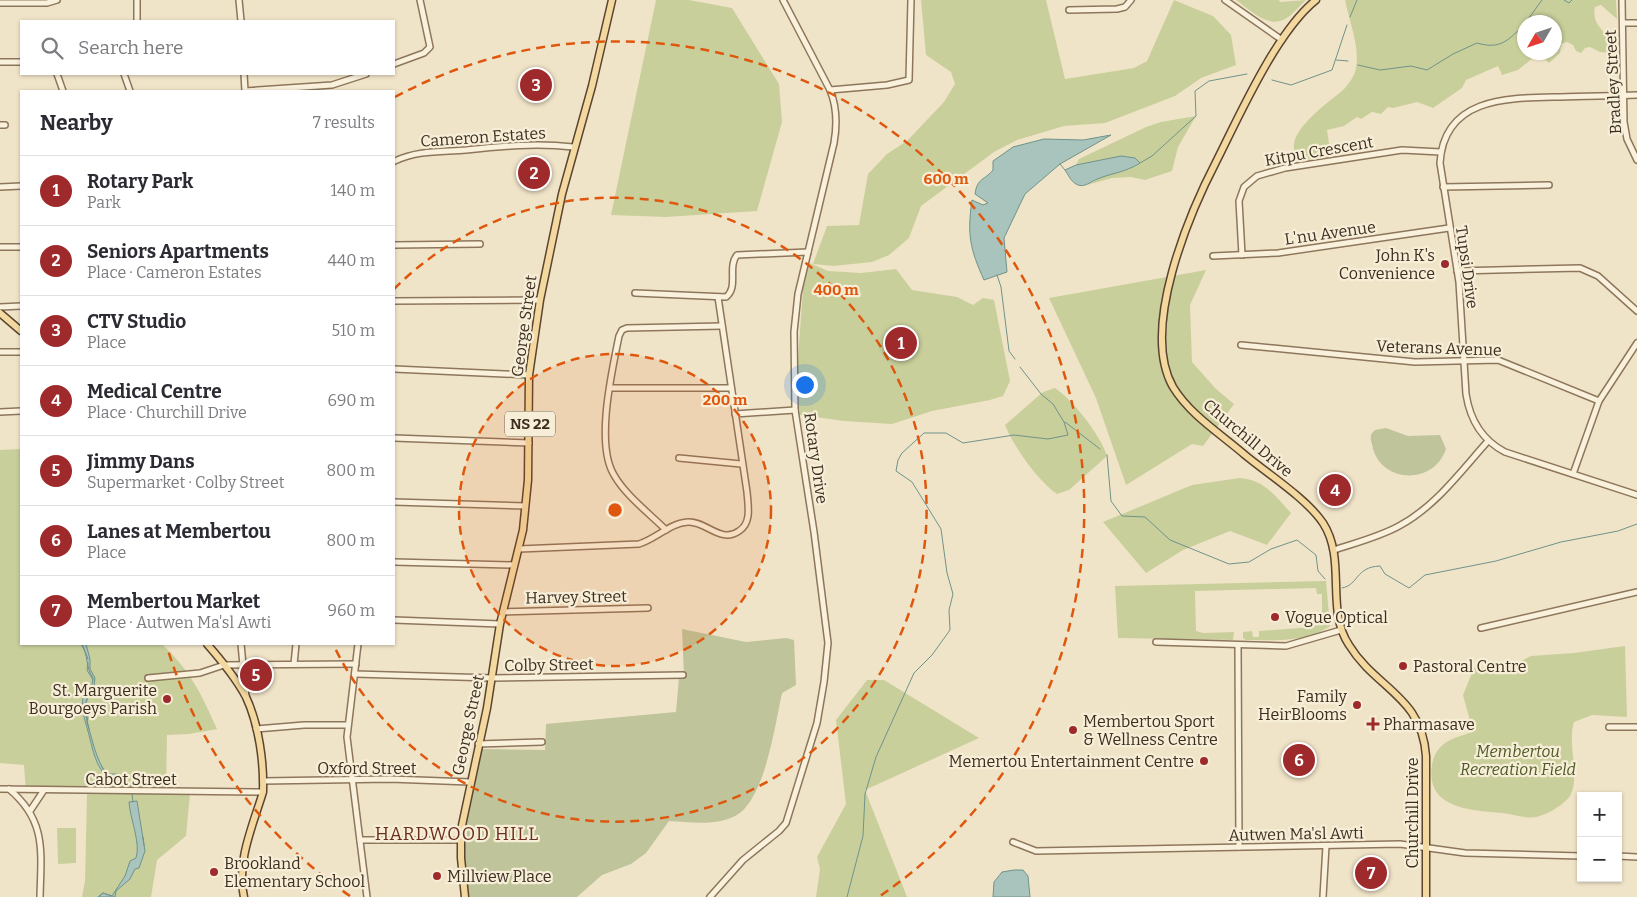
<!DOCTYPE html>
<html lang="en">
<head>
<meta charset="utf-8">
<style>
	:root { --surface:#fff; --page:#f2f2f3; --text:#2b2b33; --muted:#7c7c81; --line:#e1e1e2; --accent:#9e2a2b }
	body { margin:0; font-family:Bitter,serif; background:var(--page); color:var(--text) }
	.controls { position:absolute; right:15px; bottom:15px; display:grid; overflow:hidden; border-radius:0px; box-shadow:0 1px 4px #0004 }
	.controls button { width:45px; height:45px; display:grid; place-items:center; padding:0; border:0; border-bottom:1px solid var(--line); background:var(--surface); color:var(--text); font:25px sans-serif }
	.compass { position:absolute; left:1517px; top:15px; width:45px; height:45px; border-radius:50%; background:var(--surface); box-shadow:0 1px 4px #0004; rotate:231deg }
	.you { position:absolute; left:804px; top:384px; width:18px; height:18px; margin:-12px; border:4px solid #fff; border-radius:50%; background:#1a73e8; box-shadow:0 0 0 8px #1a73e833 }
	.badge { display:grid; place-items:center; width:32px; height:32px; border-radius:50%; background:var(--accent); color:#fff; font-size:16px; font-weight:700 }
	.pin { position:absolute; translate:-50% -50%; border:2px solid #fff; box-shadow:0 1px 5px #0006 }
	.list { margin:0; padding:0; list-style:none }
	h2 { display:flex; justify-content:space-between; align-items:center; height:65px; margin:0; padding:0 20px; font-size:21px }
	h2 small { font-size:16px; font-weight:400; color:var(--muted) }
	.list li { display:grid; grid-template-columns:32px 1fr auto; gap:15px; align-items:center; box-sizing:border-box; height:70px; padding:0 20px; border-top:1px solid var(--line) }
	.list b { display:block; font-size:19px; white-space:nowrap }
	.list p { margin:0; font-size:16px; white-space:nowrap; color:var(--muted) }
	.list em { font-size:16px; font-style:normal; color:var(--muted) }
	.icon { flex:none; width:28px; height:28px; fill:none; stroke:currentColor; stroke-width:2; stroke-linecap:round; stroke-linejoin:round }
	.map { position:relative; flex:none; width:1637px; height:897px; overflow:hidden }
	.search { position:absolute; background:var(--surface); box-shadow:0 1px 4px #0004; left:20px; top:20px; width:375px; height:55px; display:flex; align-items:center; gap:12px; box-sizing:border-box; padding:0 18px; border-radius:0px; color:var(--muted); font-size:19px }
	.panel { position:absolute; background:var(--surface); box-shadow:0 1px 4px #0004; left:20px; top:90px; width:375px; height:555px; border-radius:0px }
	.map>svg:first-child { display:block }
</style>
</head>
<body>
<div class="map">
<svg width="1637" height="897" viewBox="0 0 1637 897">
	<rect width="100%" height="100%" fill="#f0e4c8"/>
	<g fill="#c9cf9b" fill-rule="evenodd">
		<polygon points="656,0 689,0 732,8 779,84 782,122 757,211 666,217 611,215"/>
		<polygon points="921,0 1046,0 1065,79 1134,68 1147,61 1174,0 1213,16 1231,35 1236,65 1201,78 1175,96 1105,123 1064,126 1017,140 994,152 921,206 909,238 889,255 872,262 833,266 813,264 827,226 859,225 868,174 887,154 907,141 944,102 955,84 951,72 926,55"/>
		<path d="M 1236,0 L 1279,0 L 1280,2 L 1306,0 C 1299,6 1293,15 1285,19 C 1268,29 1249,9 1236,0 Z"/>
		<path d="M 1345,0 L 1616,0 L 1617,19 L 1601,5 L 1595,7 C 1590,29 1614,34 1616,53 L 1600,52 L 1590,47 L 1585,48 L 1581,53 L 1576,51 L 1573,45 L 1567,42 L 1561,44 L 1560,53 L 1549,63 L 1539,53 L 1518,70 L 1502,75 L 1498,66 L 1466,80 L 1462,88 L 1433,108 L 1417,102 L 1393,108 L 1388,107 L 1381,114 L 1372,112 L 1361,119 L 1357,117 L 1344,126 L 1327,130 L 1331,157 L 1302,160 C 1272,139 1333,100 1345,88 C 1350,82 1355,75 1356,68 C 1360,46 1349,21 1345,0 ZM 1524,22 L 1554,22 L 1554,52 L 1524,52 Z"/>
		<polygon points="1196,116 1178,147 1172,171 1145,180 1131,177 1112,178 1087,185 1109,173 1131,169 1076,165 1079,159 1146,127 1161,122"/>
		<polygon points="805,261 828,271 861,273 896,269 912,290 957,297 973,305 983,298 994,300 1010,381 1003,396 990,400 932,411 892,424 844,421 794,414"/>
		<polygon points="1206,270 1190,305 1192,362 1216,389 1234,404 1203,446 1192,444 1126,485 1096,398 1049,298"/>
		<path d="M 1055,388 C 1074,401 1100,435 1107,456 L 1069,490 L 1057,494 C 1038,481 1014,447 1005,425 L 1043,392 Z"/>
		<path d="M 21,449 L 21,644 L 162,644 C 191,672 201,693 217,729 L 189,734 L 167,735 L 166,792 L 190,794 L 186,836 L 157,860 L 151,897 L 82,897 L 85,881 L 87,794 L 26,793 L 24,765 L 0,763 L 0,450 Z"/>
		<path d="M 1240,478 C 1265,480 1275,496 1291,513 L 1267,545 L 1230,531 L 1183,550 L 1146,573 L 1103,522 L 1192,485 Z"/>
		<path d="M 1326,581 L 1330,626 C 1307,643 1272,640 1246,640 L 1243,638 L 1243,632 L 1252,631 L 1253,637 L 1259,637 L 1259,631 L 1314,627 L 1317,623 L 1318,616 L 1322,615 L 1322,594 L 1317,594 L 1316,588 L 1195,591 L 1196,631 L 1203,633 L 1234,632 L 1233,640 L 1118,638 L 1115,586 Z"/>
		<path d="M 1625,646 L 1627,717 L 1592,715 L 1574,722 C 1567,743 1580,774 1571,794 C 1566,804 1547,815 1536,817 C 1526,819 1512,814 1502,813 C 1472,810 1425,809 1432,765 C 1436,742 1453,738 1473,732 L 1463,695 L 1474,668 L 1509,667 L 1531,656 L 1574,653 Z"/>
		<polygon points="867,680 884,680 979,738 865,790 907,897 816,897 820,869 817,857 846,804 836,720"/>
		<polygon points="57,828 76,828 76,863 58,864"/>
	</g>
	<g fill="#bfc49a">
		<path d="M 1386,428 L 1408,436 L 1440,435 L 1446,449 C 1433,487 1378,483 1372,444 C 1370,438 1370,434 1375,430 Z"/>
		<path d="M 682,629 L 746,642 L 786,638 L 794,640 L 796,685 L 782,693 C 775,724 765,804 733,817 C 714,826 689,822 669,821 L 646,853 L 631,864 L 602,875 L 577,897 L 469,897 L 463,839 L 482,749 L 545,750 L 546,724 L 676,712 L 679,677 L 684,677 Z"/>
	</g>
	<g fill="#a9c4bc" stroke="#6f938a">
		<path d="M 1111,135 L 1060,164 L 1025,194 L 1004,238 L 1007,272 L 984,280 C 970,249 967,235 972,200 L 983,205 L 988,203 L 975,194 C 977,178 985,180 993,170 L 993,161 L 1013,147 L 1044,139 L 1083,140 Z"/>
		<path d="M 1121,156 L 1135,158 L 1140,163 C 1125,173 1109,173 1093,181 C 1088,184 1083,187 1078,185 C 1071,182 1069,176 1065,170 L 1076,165 Z"/>
		<path d="M 81,644 L 86,644 L 90,659 L 90,669 L 95,678 L 94,686 L 87,698 L 85,715 L 88,717 L 87,722 C 92,738 96,761 107,774 L 117,774 L 127,778 L 108,778 C 96,767 93,751 89,735 C 85,719 75,697 92,685 L 93,678 C 85,667 89,655 81,644 Z"/>
		<path d="M 137,801 L 145,851 L 139,868 L 135,869 L 130,879 L 116,891 L 115,897 L 98,897 L 103,893 L 112,896 L 125,876 L 130,861 L 136,858 C 141,843 130,819 129,802 Z"/>
		<polygon points="1014,870 1023,870 1028,876 1030,897 993,897 994,882 1002,872"/>
	</g>
	<g fill="none" stroke-linecap="round" stroke-linejoin="round">
		<g stroke="#6f938a" stroke-width="1">
			<polyline points="1564,0 1569,3 1572,0"/>
			<polyline points="1350,17 1357,0"/>
			<polyline points="1526,22 1542,0"/>
			<polyline points="1336,60 1348,61"/>
			<path d="M 1358,65 L 1380,70 L 1411,66 L 1427,70 L 1453,54 L 1477,43 C 1501,50 1508,40 1524,25"/>
			<polyline points="1272,80 1291,85 1332,70 1347,25"/>
			<polyline points="1140,163 1152,156 1196,116 1195,91 1209,81 1247,74"/>
			<polyline points="1060,164 1065,170"/>
			<polyline points="997,275 1001,287 1009,351 1015,359"/>
			<polyline points="1065,422 1100,449"/>
			<polyline points="1107,455 1111,501 1122,516 1145,517 1170,540 1229,564 1249,562 1271,549 1297,540 1316,555 1318,571 1325,579"/>
			<path d="M 1342,588 C 1359,585 1355,567 1380,566 L 1385,574 L 1409,588 L 1425,575 L 1496,561 L 1561,542 L 1618,531 L 1637,524"/>
			<polyline points="82,644 88,659"/>
			<polyline points="88,663 87,670 93,680"/>
			<polyline points="85,705 88,697"/>
			<polyline points="86,716 89,729"/>
			<polyline points="102,767 107,774"/>
			<polyline points="123,780 131,786 131,790"/>
			<polyline points="132,794 133,802"/>
			<polyline points="143,837 144,845"/>
			<polyline points="98,897 103,893 112,896"/>
			<polyline points="847,897 863,836 865,794 876,757 914,673 932,655 950,630 949,610 953,594 947,573 941,529 912,482 896,471 898,460 902,453 924,433 946,433 963,443 1014,435 1048,439 1068,435 1064,422 1053,404 1041,394 1020,367"/>
		</g>
		<defs>
			<g id="minor">
				<polyline points="239,0 241,21"/>
				<polyline points="1225,0 1282,40"/>
				<polyline points="1622,0 1624,122 1627,139 1637,160"/>
				<polyline points="0,3 47,3 57,0"/>
				<polyline points="1069,10 1117,9 1125,7 1131,0"/>
				<polyline points="137,21 137,0"/>
				<polyline points="1623,23 1637,23"/>
				<polyline points="0,62 21,62"/>
				<polyline points="394,64 424,53 430,47 420,0"/>
				<polyline points="57,74 63,91"/>
				<polyline points="124,74 130,91"/>
				<polyline points="244,74 245,91"/>
				<polyline points="830,90 887,85 909,80 911,0"/>
				<polyline points="245,91 332,85 366,74"/>
				<path d="M 1637,95 C 1611,96 1585,96 1560,97 C 1510,98 1444,96 1440,163 L 1459,282 L 1466,394 C 1470,420 1482,440 1505,452 L 1637,495"/>
				<polyline points="0,125 5,125"/>
				<path d="M 395,161 C 418,150 442,152 466,150 C 503,146 537,143 573,147"/>
				<polyline points="0,187 21,186"/>
				<polyline points="1443,187 1549,185"/>
				<polyline points="394,245 480,244"/>
				<polyline points="0,247 21,247"/>
				<polyline points="1242,255 1239,201 1244,187 1257,176 1285,168 1402,150 1441,152"/>
				<polyline points="1213,256 1278,253 1449,228"/>
				<polyline points="1457,271 1580,268 1598,276 1637,311"/>
				<path d="M 635,293 L 726,297 C 739,287 727,267 737,255 L 808,252"/>
				<polyline points="394,301 540,300"/>
				<polyline points="0,307 21,306"/>
				<polyline points="1241,345 1415,362 1498,360 1599,401"/>
				<polyline points="0,352 21,352"/>
				<polyline points="394,369 529,375"/>
				<polyline points="611,388 731,388"/>
				<polyline points="0,412 21,411"/>
				<polyline points="735,414 795,410"/>
				<polyline points="394,438 529,443"/>
				<polyline points="679,458 741,464"/>
				<polyline points="1573,474 1599,401 1637,343"/>
				<polyline points="394,502 525,506"/>
				<path d="M 666,530 C 649,513 626,496 614,475 C 595,444 612,371 619,336 L 622,330 L 627,328 L 722,326"/>
				<path d="M 519,549 L 639,544 C 656,539 670,523 688,522 C 706,521 721,544 739,531 C 752,523 748,505 747,492 L 718,297"/>
				<path d="M 1334,550 C 1355,543 1379,537 1399,526 C 1435,507 1461,471 1488,441"/>
				<polyline points="394,562 514,565"/>
				<polyline points="503,612 648,608"/>
				<polyline points="394,620 500,624"/>
				<polyline points="1481,628 1637,592"/>
				<polyline points="1156,642 1286,646 1341,630"/>
				<polyline points="241,644 246,697"/>
				<polyline points="358,644 347,737 367,897"/>
				<polyline points="1238,645 1239,847"/>
				<polyline points="294,664 296,644"/>
				<polyline points="355,674 492,678 683,675"/>
				<polyline points="148,678 200,673 224,665 356,664"/>
				<polyline points="1609,727 1637,727"/>
				<polyline points="256,729 304,725 347,725"/>
				<polyline points="478,744 542,742"/>
				<polyline points="263,781 390,779 470,782"/>
				<polyline points="0,789 263,792"/>
				<path d="M 9,789 C 47,821 41,852 40,897"/>
				<polyline points="30,811 44,790"/>
				<polyline points="360,840 460,840"/>
				<polyline points="1013,842 1036,851 1400,844 1465,853 1581,856"/>
				<polyline points="1618,856 1637,857"/>
				<path d="M 710,897 L 743,860 L 779,831 L 786,823 L 817,723 L 824,682 L 828,643 L 814,532 L 795,410 L 794,332 L 798,294 L 834,143 C 837,126 837,107 830,90 L 783,0"/>
				<polyline points="1323,897 1326,846"/>
			</g>
			<g id="major">
				<path d="M 1316,0 C 1277,31 1240,114 1217,160 C 1189,214 1140,329 1173,387 C 1190,415 1221,434 1245,455 C 1268,474 1307,499 1323,523 C 1347,560 1325,609 1349,645 C 1376,689 1422,696 1426,756 L 1426,897"/>
				<polyline points="0,313 21,331"/>
				<path d="M 207,644 C 221,660 236,678 246,697 C 259,725 264,763 263,792 C 253,825 236,862 244,897"/>
				<polyline points="465,897 461,858 461,830 487,708 500,624 523,530 528,480 529,375 540,300 562,194 592,86 612,0"/>
			</g>
		</defs>
		<use href="#minor" stroke="#8d765c" stroke-width="8"/>
		<use href="#major" stroke="#5b4430" stroke-width="9"/>
		<use href="#minor" stroke="#faf1dc" stroke-width="5"/>
		<use href="#major" stroke="#f3d9a0" stroke-width="6"/>
	</g>
	<circle cx="615" cy="510" r="156" fill="#df570d" fill-opacity=".12"/>
	<g fill="none" stroke="#df570d" stroke-width="2.5" stroke-dasharray="9 6">
		<circle cx="615" cy="510" r="156"/>
		<path d="M394 289A312 312 0 1 1 333 644"/>
		<path d="M350 896A468 468 0 0 1 167 647M395 97A468 468 0 0 1 880 896"/>
	</g>
	<g fill="#9e2a2b" stroke="#f7eed8" stroke-width="2">
		<circle cx="1445" cy="264" r="5"/>
		<circle cx="1275" cy="617" r="5"/>
		<circle cx="1403" cy="666" r="5"/>
		<circle cx="167" cy="699" r="5"/>
		<circle cx="1357" cy="705" r="5"/>
		<path d="M1370.5 716.5h5v5h5v5h-5v5h-5v-5h-5v-5h5z"/>
		<circle cx="1073" cy="730" r="5"/>
		<circle cx="1204" cy="761" r="5"/>
		<circle cx="214" cy="872" r="5"/>
		<circle cx="437" cy="876" r="5"/>
	</g>
	<g text-anchor="middle" dominant-baseline="central" stroke-width="4.5" stroke-linejoin="round" paint-order="stroke">
		<rect fill="#f7eed8" stroke="#756857" stroke-width="1" x="505" y="411.5" width="50" height="25" rx="4"/>
		<g font-size="15" font-weight="bold" fill="#3d2e20">
			<text x="530" y="424">NS 22</text>
		</g>
		<g font-size="16" fill="#3d2e20" stroke="#f7eed8">
			<text transform="translate(1613 82) rotate(-93)">Bradley Street</text>
			<text transform="translate(483 137) rotate(-4)">Cameron Estates</text>
			<text transform="translate(1319 151) rotate(-10)">Kitpu Crescent</text>
			<text transform="translate(1330 233) rotate(-8)">L'nu Avenue</text>
			<text transform="translate(1467 267) rotate(82)">Tupsi Drive</text>
			<text transform="translate(524 326) rotate(-82)">George Street</text>
			<text transform="translate(1439 348) rotate(2)">Veterans Avenue</text>
			<text transform="translate(1248 438) rotate(40)">Churchill Drive</text>
			<text transform="translate(816 458) rotate(82)">Rotary Drive</text>
			<text transform="translate(576 597) rotate(-1)">Harvey Street</text>
			<text transform="translate(549 665) rotate(-1)">Colby Street</text>
			<text transform="translate(468 725) rotate(-78)">George Street</text>
			<text x="367" y="768">Oxford Street</text>
			<text x="131" y="779">Cabot Street</text>
			<text transform="translate(1412 813) rotate(-90)">Churchill Drive</text>
			<text transform="translate(1296 834) rotate(-1)">Autwen Ma'sl Awti</text>
		</g>
		<g font-size="16" fill="#3d2e20" stroke="#f7eed8" text-anchor="start">
			<text x="1435" y="255" text-anchor="end">John K's<tspan x="1435" dy="18">Convenience</tspan></text>
			<text x="1285" y="617">Vogue Optical</text>
			<text x="1413" y="666">Pastoral Centre</text>
			<text x="157" y="690" text-anchor="end">St. Marguerite<tspan x="157" dy="18">Bourgoeys Parish</tspan></text>
			<text x="1347" y="696" text-anchor="end">Family<tspan x="1347" dy="18">HeirBlooms</tspan></text>
			<text x="1083" y="721">Membertou Sport<tspan x="1083" dy="18">&amp; Wellness Centre</tspan></text>
			<text x="1383" y="724">Pharmasave</text>
			<text x="1194" y="761" text-anchor="end">Memertou Entertainment Centre</text>
			<text x="224" y="863">Brookland<tspan x="224" dy="18">Elementary School</tspan></text>
			<text x="447" y="876">Millview Place</text>
		</g>
		<g font-size="16" font-style="italic" fill="#4d5a26" stroke="#f7eed8">
			<text x="1518" y="751">Membertou<tspan x="1518" dy="18">Recreation Field</tspan></text>
		</g>
		<g font-size="18" letter-spacing="1" fill="#6b2e1e" stroke="#f7eed8">
			<text x="457" y="834">HARDWOOD HILL</text>
		</g>
	</g>
	<circle cx="615" cy="510" r="8" fill="#df570d" stroke="#f7eed8" stroke-width="2.5"/>
	<g font-size="15" text-anchor="middle" font-weight="bold" fill="#df570d" stroke="#f7eed8" stroke-width="4.5" stroke-linejoin="round" paint-order="stroke">
		<text x="946" y="184">600 m</text>
		<text x="836" y="295">400 m</text>
		<text x="725" y="405">200 m</text>
	</g>
</svg>
<div class="controls">
<button>+</button>
<button>−</button>
</div>
<svg class="compass" viewBox="-18 -18 36 36"><path d="M0-13l5 13h-10z" fill="#e53935"/><path d="M0 13l5-13h-10z" fill="#7c7c81"/></svg>
<div class="you"></div>
<div class="pin badge" style="left:901px;top:343px">1</div>
<div class="pin badge" style="left:534px;top:173px">2</div>
<div class="pin badge" style="left:536px;top:85px">3</div>
<div class="pin badge" style="left:1335px;top:490px">4</div>
<div class="pin badge" style="left:256px;top:675px">5</div>
<div class="pin badge" style="left:1299px;top:760px">6</div>
<div class="pin badge" style="left:1371px;top:873px">7</div>
<div class="search"><svg class="icon" aria-label="search" viewBox="0 0 24 24"><circle cx="10" cy="10" r="6"/><path d="M15 15l6 6"/></svg>Search here</div>
<section class="panel">
<h2>Nearby<small>7 results</small></h2>
<ul class="list">
<li><span class="badge">1</span><div><b>Rotary Park</b><p>Park</p></div><em>140 m</em></li>
<li><span class="badge">2</span><div><b>Seniors Apartments</b><p>Place · Cameron Estates</p></div><em>440 m</em></li>
<li><span class="badge">3</span><div><b>CTV Studio</b><p>Place</p></div><em>510 m</em></li>
<li><span class="badge">4</span><div><b>Medical Centre</b><p>Place · Churchill Drive</p></div><em>690 m</em></li>
<li><span class="badge">5</span><div><b>Jimmy Dans</b><p>Supermarket · Colby Street</p></div><em>800 m</em></li>
<li><span class="badge">6</span><div><b>Lanes at Membertou</b><p>Place</p></div><em>800 m</em></li>
<li><span class="badge">7</span><div><b>Membertou Market</b><p>Place · Autwen Ma'sl Awti</p></div><em>960 m</em></li>
</ul>
</section>
</div>
</body>
</html>
